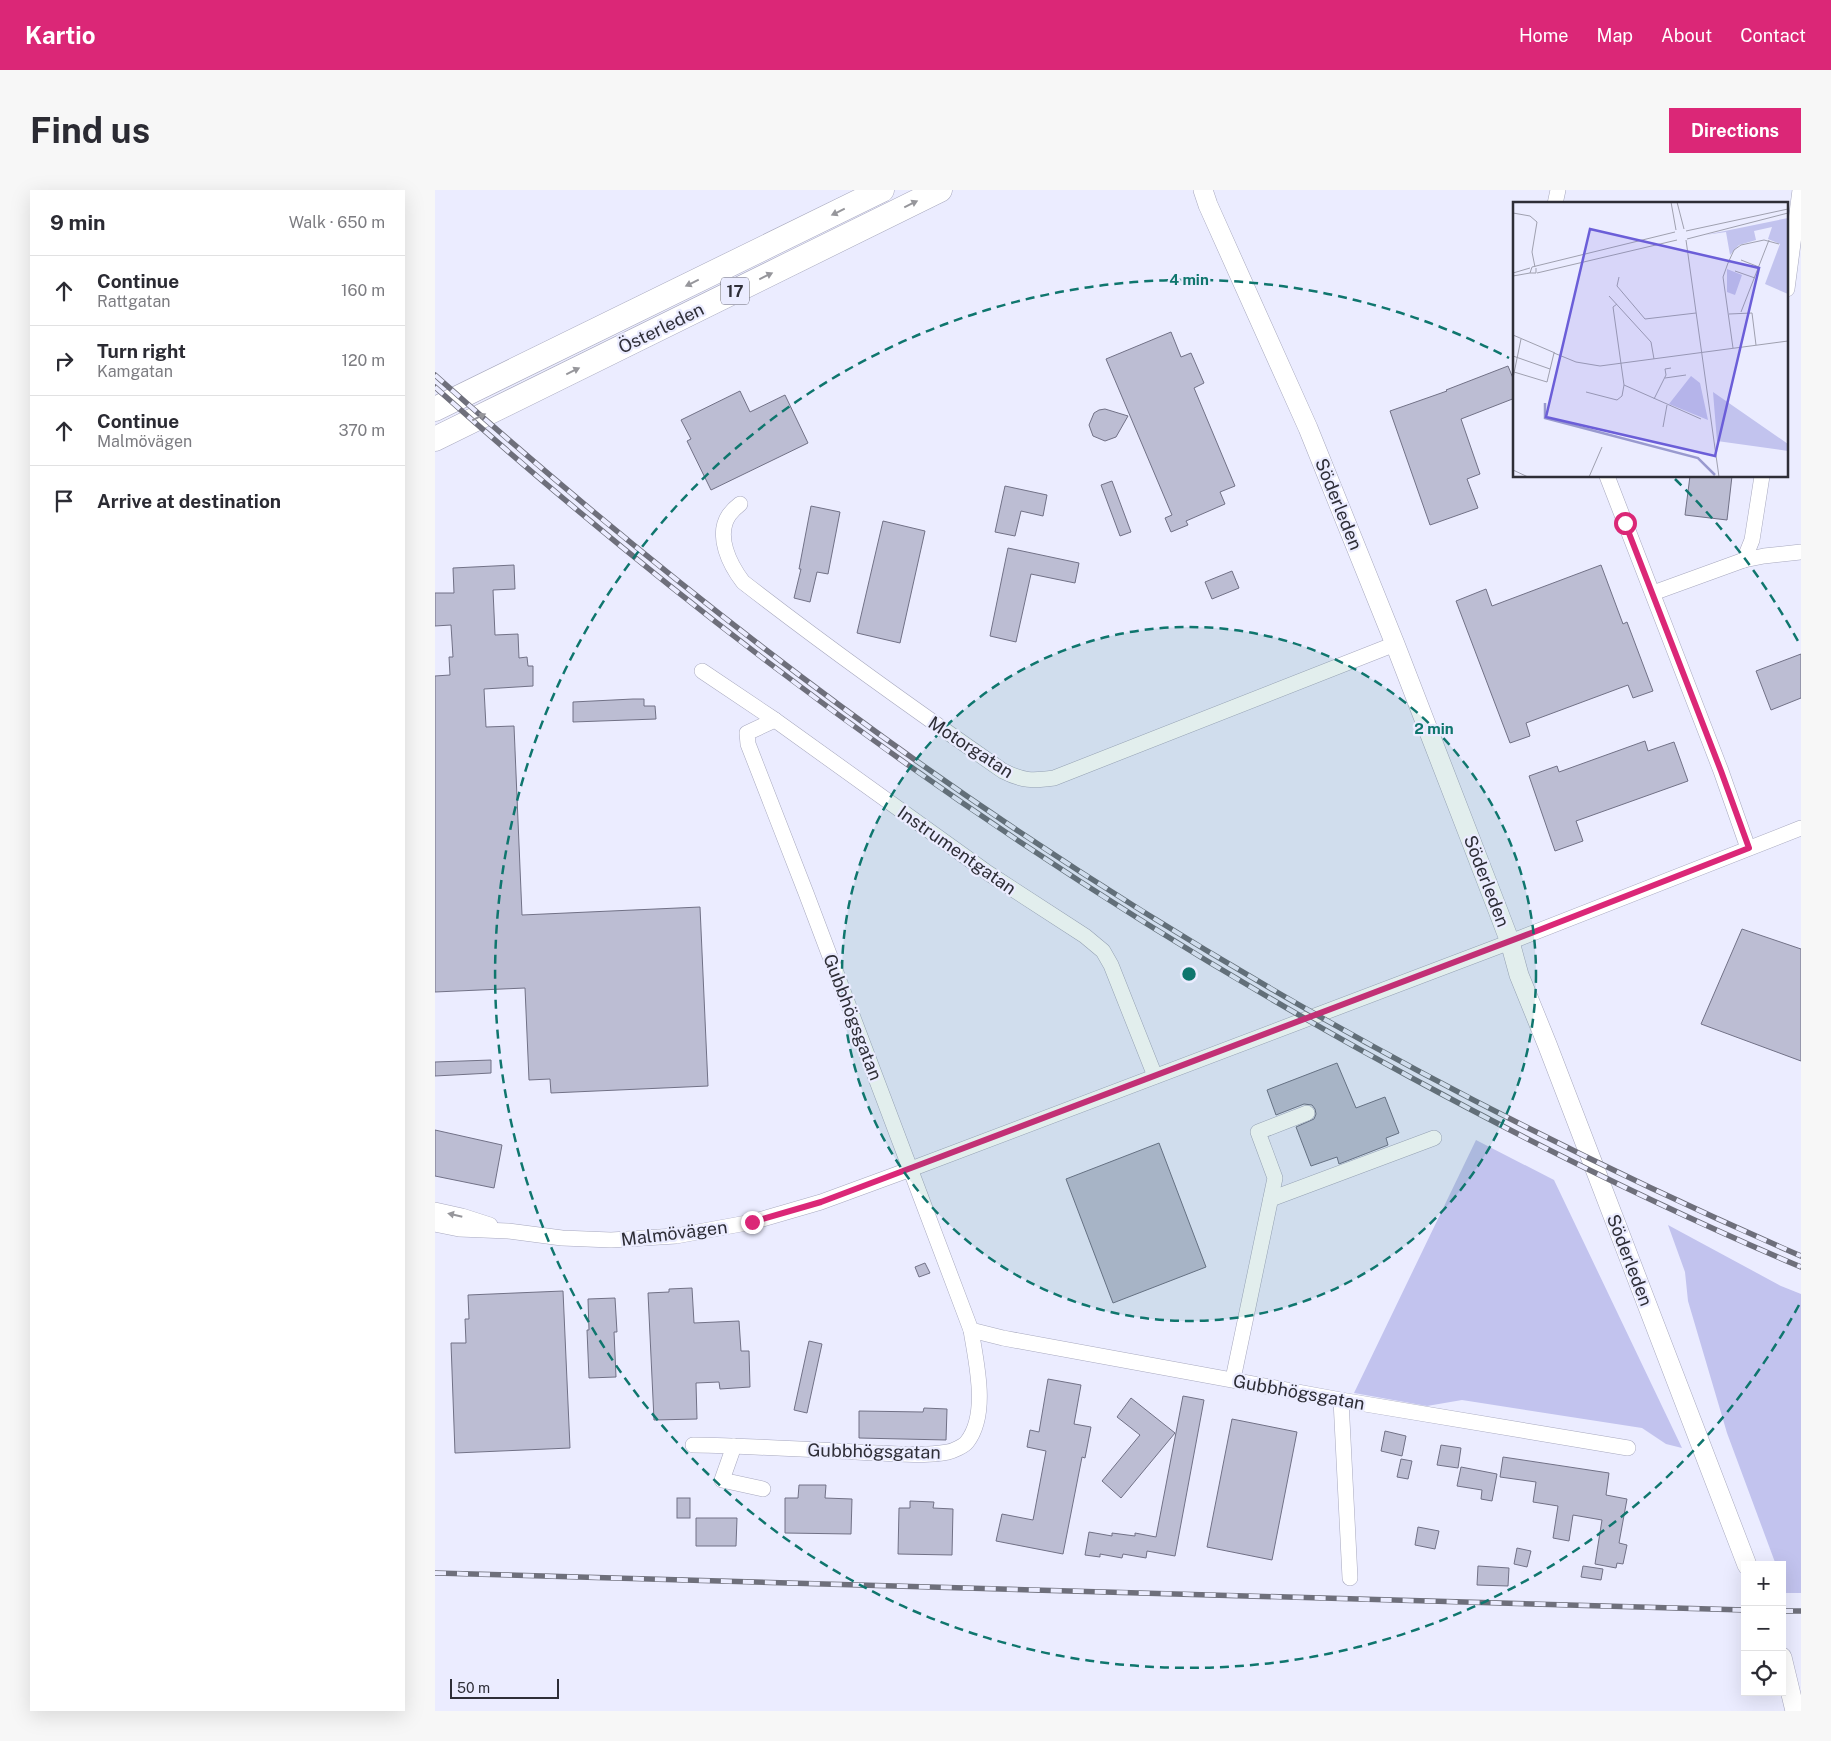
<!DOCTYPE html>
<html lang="en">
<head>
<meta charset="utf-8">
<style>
	:root { --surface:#fff; --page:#f7f7f7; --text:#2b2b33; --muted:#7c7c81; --line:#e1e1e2; --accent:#db2777 }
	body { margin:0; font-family:"Public Sans",sans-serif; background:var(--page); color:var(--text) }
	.controls { position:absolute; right:15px; bottom:15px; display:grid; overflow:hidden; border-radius:0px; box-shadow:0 5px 20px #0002 }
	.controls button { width:45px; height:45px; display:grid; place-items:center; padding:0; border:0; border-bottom:1px solid var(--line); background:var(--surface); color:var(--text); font:25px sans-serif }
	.scale { position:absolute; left:15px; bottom:12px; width:109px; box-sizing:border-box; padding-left:5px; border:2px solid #2e2e37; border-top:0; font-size:14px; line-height:18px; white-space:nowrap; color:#2e2e37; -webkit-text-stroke:4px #ebecff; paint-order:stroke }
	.stop { position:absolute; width:15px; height:15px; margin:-11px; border:4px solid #db2777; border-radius:50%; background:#fff }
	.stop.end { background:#db2777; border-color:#fff; box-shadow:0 1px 5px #0008 }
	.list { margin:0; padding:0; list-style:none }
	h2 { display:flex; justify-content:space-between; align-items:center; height:65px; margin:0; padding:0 20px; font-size:21px }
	h2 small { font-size:16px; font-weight:400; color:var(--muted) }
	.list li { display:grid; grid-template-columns:32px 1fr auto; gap:15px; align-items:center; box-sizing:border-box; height:70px; padding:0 20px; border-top:1px solid var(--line) }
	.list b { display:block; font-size:19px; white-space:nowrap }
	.list p { margin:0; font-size:16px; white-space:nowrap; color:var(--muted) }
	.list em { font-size:16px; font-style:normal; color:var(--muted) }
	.icon { flex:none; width:28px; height:28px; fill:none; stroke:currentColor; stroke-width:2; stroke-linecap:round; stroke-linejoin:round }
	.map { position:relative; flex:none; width:1366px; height:1521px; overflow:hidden; border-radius:0px }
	header { display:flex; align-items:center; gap:30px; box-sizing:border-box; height:70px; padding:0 25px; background:var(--accent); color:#fff }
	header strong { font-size:24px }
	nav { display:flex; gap:28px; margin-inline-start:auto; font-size:18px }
	.intro { display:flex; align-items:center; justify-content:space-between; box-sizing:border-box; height:120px; padding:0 30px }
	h1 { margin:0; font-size:35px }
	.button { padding:12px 22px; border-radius:0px; background:var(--accent); color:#fff; font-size:18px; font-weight:700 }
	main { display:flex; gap:30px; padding:0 30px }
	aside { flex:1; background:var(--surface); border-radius:0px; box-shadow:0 5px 20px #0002 }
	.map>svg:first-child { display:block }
</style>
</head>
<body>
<header>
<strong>Kartio</strong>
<nav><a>Home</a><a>Map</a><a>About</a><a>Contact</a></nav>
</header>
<div class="intro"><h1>Find us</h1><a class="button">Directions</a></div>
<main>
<aside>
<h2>9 min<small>Walk · 650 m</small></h2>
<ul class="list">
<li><svg class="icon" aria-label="ahead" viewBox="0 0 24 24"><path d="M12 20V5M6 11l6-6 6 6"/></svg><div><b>Continue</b><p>Rattgatan</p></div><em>160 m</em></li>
<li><svg class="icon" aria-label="right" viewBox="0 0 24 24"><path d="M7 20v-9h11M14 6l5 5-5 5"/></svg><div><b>Turn right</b><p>Kamgatan</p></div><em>120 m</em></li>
<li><svg class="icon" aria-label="ahead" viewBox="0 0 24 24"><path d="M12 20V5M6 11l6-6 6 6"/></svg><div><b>Continue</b><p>Malmövägen</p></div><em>370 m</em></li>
<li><svg class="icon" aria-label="arrive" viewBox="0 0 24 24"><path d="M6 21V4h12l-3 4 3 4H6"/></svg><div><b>Arrive at destination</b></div></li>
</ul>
</aside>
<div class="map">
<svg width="1366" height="1521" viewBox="0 0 1366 1521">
	<rect width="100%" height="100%" fill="#ebecff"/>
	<g fill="#c2c3ee">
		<polygon points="1041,950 1119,990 1247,1258 1231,1254 1207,1238 1027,1210 992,1216 919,1203"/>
		<polygon points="1233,1035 1346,1096 1366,1104 1366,1403 1351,1403 1347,1391 1347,1375 1341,1375 1292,1243 1253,1111 1250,1082"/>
	</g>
	<g fill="#bcbdd3" stroke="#717186">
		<polygon points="736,142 746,167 756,163 769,193 759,198 800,296 785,302 790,314 751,331 753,335 736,342 730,328 737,325 671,169"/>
		<polygon points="1073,176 1080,193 1080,208 1026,229 1045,284 1032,289 1043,318 995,335 955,221 1012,201 1011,200"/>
		<polygon points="305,201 315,222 350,205 373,253 276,300 252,251 256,249 246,230"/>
		<polygon points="670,219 693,226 681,247 670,251 658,246 654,235 659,223 664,220"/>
		<polygon points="1255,286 1297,286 1292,330 1250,325"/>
		<polygon points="677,291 696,342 685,346 666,295"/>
		<polygon points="570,296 612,305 608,326 586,321 580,346 560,342"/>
		<polygon points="376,316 405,322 393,384 382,382 375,412 359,408 366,379 364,379"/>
		<polygon points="448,331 490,341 465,453 422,443"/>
		<polygon points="573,358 644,373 640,393 596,384 581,452 555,446"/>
		<polygon points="79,375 80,399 58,400 60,445 83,444 84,468 92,467 93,476 98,476 98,496 49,499 51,537 79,536 87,725 265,717 273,896 116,903 115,889 94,890 90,798 0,802 0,486 15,485 14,467 18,467 16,435 0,436 0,403 19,403 18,378"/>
		<polygon points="1166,375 1188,434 1192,432 1218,501 1198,508 1193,495 1091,533 1095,546 1075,553 1021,411 1051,399 1057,416"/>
		<polygon points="797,381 804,398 777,409 770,392"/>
		<polygon points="1366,464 1366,508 1336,520 1321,481"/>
		<polygon points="198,509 209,509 209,516 220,516 221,529 138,532 138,512"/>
		<polygon points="1210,551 1213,561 1239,552 1253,591 1141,631 1148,651 1120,661 1094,586 1122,576 1124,582"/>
		<polygon points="1307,739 1366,759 1366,871 1266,834"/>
		<polygon points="56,870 56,883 0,886 0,872"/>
		<polygon points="902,873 921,918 950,907 964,943 951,948 953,955 904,974 902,967 876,976 861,937 879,929 881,924 880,919 877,915 869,914 841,925 832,900"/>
		<polygon points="0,940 67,955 59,998 0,986"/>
		<polygon points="724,953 771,1077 678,1113 631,989"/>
		<polygon points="490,1073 495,1083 484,1087 480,1077"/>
		<polygon points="257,1098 259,1133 304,1131 306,1161 314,1161 315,1197 285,1199 284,1192 261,1193 262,1229 219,1230 213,1103 234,1102 234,1099"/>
		<polygon points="128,1101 135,1258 20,1263 16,1153 31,1153 30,1129 34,1129 33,1105"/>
		<polygon points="180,1108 182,1142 179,1142 181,1187 154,1188 152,1140 154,1140 153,1109"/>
		<polygon points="374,1151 387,1154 372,1223 359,1220"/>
		<polygon points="613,1189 646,1195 639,1234 656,1237 650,1268 647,1267 628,1364 561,1351 567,1324 598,1330 611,1261 592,1257 595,1240 604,1242"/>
		<polygon points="748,1206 769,1210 740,1366 712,1361 711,1368 688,1364 687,1368 665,1364 665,1367 650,1365 654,1342 677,1346 677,1343 700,1346 700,1343 721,1347"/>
		<polygon points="696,1208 740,1243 686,1308 667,1291 705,1245 682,1227"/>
		<polygon points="489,1218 512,1219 511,1250 424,1248 424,1221 488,1222"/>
		<polygon points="797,1229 862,1242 837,1370 772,1357"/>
		<polygon points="950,1241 971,1246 967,1266 946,1261"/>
		<polygon points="1006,1255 1026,1258 1023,1278 1002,1275"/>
		<polygon points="1068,1267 1174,1283 1171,1305 1192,1309 1184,1353 1192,1355 1188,1374 1182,1373 1181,1378 1160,1374 1167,1330 1138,1325 1134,1351 1118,1348 1123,1316 1098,1312 1101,1292 1065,1287"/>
		<polygon points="966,1269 977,1271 973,1289 962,1287"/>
		<polygon points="1026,1277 1062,1284 1057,1311 1046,1309 1047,1300 1022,1296"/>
		<polygon points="364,1295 391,1295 390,1308 417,1309 416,1344 350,1343 350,1308 363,1308"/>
		<rect x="242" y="1308" width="13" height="20"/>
		<polygon points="475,1311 499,1312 498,1318 518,1319 517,1365 463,1364 464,1318 475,1318"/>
		<polygon points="261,1328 302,1328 301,1356 261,1356"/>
		<polygon points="983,1337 1004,1341 1000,1359 980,1355"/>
		<polygon points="1082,1358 1096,1361 1092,1377 1079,1374"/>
		<polygon points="1043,1376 1074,1378 1073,1396 1042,1395"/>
		<polygon points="1148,1376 1168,1379 1166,1390 1146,1387"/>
	</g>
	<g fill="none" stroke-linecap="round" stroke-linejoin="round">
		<defs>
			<g id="minor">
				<polyline points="1120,14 1123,0"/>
				<polyline points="1352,99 1365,0"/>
				<polyline points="1172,286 1286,581 1313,658"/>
				<path d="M 305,314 C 301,317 297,321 294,325 C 280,346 295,375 308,392 C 393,458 480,520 568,581 C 588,591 597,591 619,588 L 960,454"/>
				<polyline points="1309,370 1317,350 1327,286"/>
				<polyline points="1218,403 1309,370 1329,366 1366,362"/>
				<polyline points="267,481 340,530 553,683 650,746 668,761 676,775 720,886"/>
				<polyline points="340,530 312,543 313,554 371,703 536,1140 568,1148 906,1210 1193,1258"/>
				<polyline points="836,1009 999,948"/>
				<polyline points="0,1020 27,1026 55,1035"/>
				<polyline points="0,1034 24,1039 73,1041 127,1048 176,1050 241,1046 317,1032 386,1012 476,979 1075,752 1366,638"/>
				<polyline points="798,1189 840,988 823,942 872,923"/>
				<polyline points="906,1210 915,1388"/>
				<path d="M 258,1255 C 312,1256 367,1259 421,1262 C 450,1263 485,1267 513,1262 C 518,1261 529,1256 532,1252 C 554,1224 541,1172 536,1140"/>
				<polyline points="299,1256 287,1290 328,1299"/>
			</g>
			<g id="tertiary">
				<polyline points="768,0 773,15 873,238 960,454 1062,718 1075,752 1084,785 1112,854 1312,1375"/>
				<polyline points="1347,1467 1360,1521"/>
			</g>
			<g id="primary">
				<polyline points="0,219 447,0"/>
				<polyline points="0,249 505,0"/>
			</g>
		</defs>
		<use href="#minor" stroke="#a7a8be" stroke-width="16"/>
		<use href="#tertiary" stroke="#a7a8be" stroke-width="20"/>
		<use href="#primary" stroke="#a7a8be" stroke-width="25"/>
		<use href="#minor" stroke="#fff" stroke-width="15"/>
		<use href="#tertiary" stroke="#fff" stroke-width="19"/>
		<use href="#primary" stroke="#fff" stroke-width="24"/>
		<defs>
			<g id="rail">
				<path d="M 0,185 C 131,302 266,413 407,517 C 703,736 1028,919 1366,1066"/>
				<path d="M 0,197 C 299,465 622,696 975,887 C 1102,956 1233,1021 1366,1077"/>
				<polyline points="0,1383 1310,1420"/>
				<polyline points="1347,1421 1366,1421"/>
			</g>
		</defs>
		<use href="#rail" stroke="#6e6f7b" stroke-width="5.5"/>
		<use href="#rail" stroke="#ebecff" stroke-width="4" stroke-dasharray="11" stroke-linecap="butt"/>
	</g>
	<defs><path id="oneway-solid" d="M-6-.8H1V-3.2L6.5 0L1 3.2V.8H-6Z" transform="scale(1.25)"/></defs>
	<g fill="#96969b">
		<use href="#oneway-solid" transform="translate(476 14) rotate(-26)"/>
		<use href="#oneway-solid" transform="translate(403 22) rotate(154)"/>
		<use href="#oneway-solid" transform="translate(331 86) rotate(-26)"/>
		<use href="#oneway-solid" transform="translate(257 93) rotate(154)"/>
		<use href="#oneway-solid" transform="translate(138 181) rotate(-26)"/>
		<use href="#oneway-solid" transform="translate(44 227) rotate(-26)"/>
		<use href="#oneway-solid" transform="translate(20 1025) rotate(-167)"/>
	</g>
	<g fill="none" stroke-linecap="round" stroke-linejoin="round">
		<polyline stroke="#db2777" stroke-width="6" points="317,1032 386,1012 476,978 1099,742 1314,658 1286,581 1190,333"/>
	</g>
	<circle cx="754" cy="784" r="347" fill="#0f766e" fill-opacity=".12"/>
	<g fill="none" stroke="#0f766e" stroke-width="2.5" stroke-dasharray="9 6">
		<circle cx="754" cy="784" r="347"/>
		<path d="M1364 1115A694 694 0 1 1 1074 168M1240 289A694 694 0 0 1 1364 453"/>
	</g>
	<g text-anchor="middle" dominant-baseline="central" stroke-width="4.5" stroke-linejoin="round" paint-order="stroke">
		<rect fill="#ebecff" stroke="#676773" stroke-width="1" x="286" y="87.5" width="28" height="27" rx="4"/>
		<g font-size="16" font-weight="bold" fill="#2e2e37">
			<text x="300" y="101">17</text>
		</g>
		<g font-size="18" fill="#2e2e37" stroke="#ebecff">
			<text transform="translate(226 138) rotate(-26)">Österleden</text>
			<text transform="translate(904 314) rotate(68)">Söderleden</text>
			<text transform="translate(536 557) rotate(33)">Motorgatan</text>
			<text transform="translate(522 660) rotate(35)">Instrumentgatan</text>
			<text transform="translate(1052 691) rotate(69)">Söderleden</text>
			<text transform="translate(418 827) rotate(69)">Gubbhögsgatan</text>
			<text transform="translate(239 1043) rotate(-7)">Malmövägen</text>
			<text transform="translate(1195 1070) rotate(69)">Söderleden</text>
			<text transform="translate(864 1202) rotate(10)">Gubbhögsgatan</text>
			<text transform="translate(439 1261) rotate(1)">Gubbhögsgatan</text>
		</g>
	</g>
	<g transform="translate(1078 12)">
		<rect width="275" height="275" fill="#ebecff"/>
		<path d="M 275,16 L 275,92 L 252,82 L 267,42 L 255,37 L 259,25 L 241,29 L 243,38 L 226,43 L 217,53 L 213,30 L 192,33 ZM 214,67 L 229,73 L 222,93 L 214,90 ZM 178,174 L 187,181 L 195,218 L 156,202 ZM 200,190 L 275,242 L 275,249 L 204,239 Z" fill="#c2c3ee"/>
		<path fill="none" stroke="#999acf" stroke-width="2.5" d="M 32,201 L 32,216 L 185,256 L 202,273"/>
		<path fill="none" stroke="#9fa0af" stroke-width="1" d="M 158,0 L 163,28M 164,0 L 171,27M 0,11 L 17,14 L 24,20 L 19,50 L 22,65M 173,29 L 275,7M 174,37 L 275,11M 173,38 L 206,275M 228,58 L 246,65M 23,66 L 23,71 L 17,71 L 19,65 L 162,30M 222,69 L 242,76M 0,71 L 17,66M 24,71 L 164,38M 0,74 L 17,71M 106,75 L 104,84 L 132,117 L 183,111M 96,94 L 138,140 L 141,157M 104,102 L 100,105 L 111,183 L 188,217M 228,110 L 256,38M 216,112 L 239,111 L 243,143M 0,133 L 42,151M 220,146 L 210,75 L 215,61 L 221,48 L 228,43 L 251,38 L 266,42M 41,151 L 63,160 L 87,164 L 275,139M 0,154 L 37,167M 1,170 L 34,180 L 41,151M 0,176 L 8,137M 152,176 L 173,173M 73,190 L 104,198 L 109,194 L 111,183M 141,197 L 153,173 L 152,167 L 158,166M 150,225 L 154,203M 0,268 L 15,275M 76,275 L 89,245"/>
		<path fill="#6b5ed8" fill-opacity="0.15" stroke="#6b5ed8" stroke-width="2.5" d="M 77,27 L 246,66 L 202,254 L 33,215 Z"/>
		<rect width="275" height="275" fill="none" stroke="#2e2e37" stroke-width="2.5"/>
	</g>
	<circle cx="754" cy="784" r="8" fill="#0f766e" stroke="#ebecff" stroke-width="2.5"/>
	<g font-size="15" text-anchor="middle" font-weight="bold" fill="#0f766e" stroke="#ebecff" stroke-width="4.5" stroke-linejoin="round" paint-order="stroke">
		<text x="754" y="95">4 min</text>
		<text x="999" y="544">2 min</text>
	</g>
</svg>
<div class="controls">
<button>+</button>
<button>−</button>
<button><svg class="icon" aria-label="locate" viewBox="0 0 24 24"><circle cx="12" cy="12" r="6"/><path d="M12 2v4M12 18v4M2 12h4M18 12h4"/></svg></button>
</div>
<div class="scale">50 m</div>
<div class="stop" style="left:1190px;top:333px"></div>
<div class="stop end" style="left:317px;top:1032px"></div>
</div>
</main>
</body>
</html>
